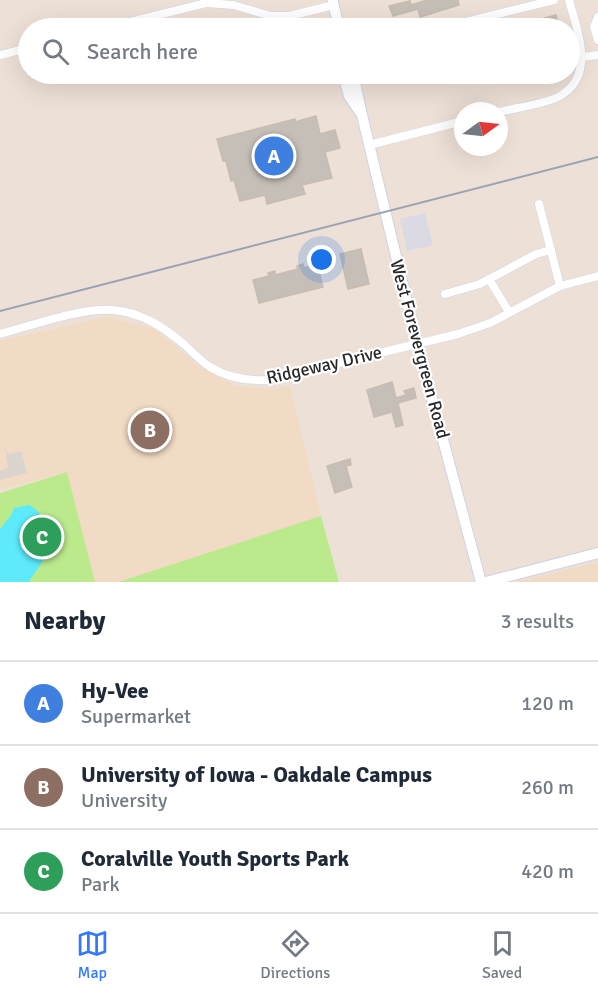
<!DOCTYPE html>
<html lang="en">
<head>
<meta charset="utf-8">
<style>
	:root { --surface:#fff; --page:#f2f2f3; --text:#1f2937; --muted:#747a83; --line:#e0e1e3; --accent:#3279ff }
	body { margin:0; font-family:Signika,sans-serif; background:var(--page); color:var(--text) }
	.compass { position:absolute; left:454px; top:102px; width:54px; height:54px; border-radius:50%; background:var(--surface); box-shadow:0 6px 24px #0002; rotate:75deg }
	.you { position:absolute; left:322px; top:260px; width:21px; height:21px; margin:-15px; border:4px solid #fff; border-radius:50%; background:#1a73e8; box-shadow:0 0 0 9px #1a73e833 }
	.badge { display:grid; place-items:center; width:39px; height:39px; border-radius:50%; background:var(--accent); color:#fff; font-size:20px; font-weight:700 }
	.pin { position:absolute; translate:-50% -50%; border:3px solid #fff; box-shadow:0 2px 6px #0006 }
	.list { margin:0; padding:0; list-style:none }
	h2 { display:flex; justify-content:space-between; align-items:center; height:78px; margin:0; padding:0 24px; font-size:26px }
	h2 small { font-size:20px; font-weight:400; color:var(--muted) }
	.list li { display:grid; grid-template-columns:39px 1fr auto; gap:18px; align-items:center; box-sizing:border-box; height:84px; padding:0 24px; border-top:2px solid var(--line) }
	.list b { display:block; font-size:22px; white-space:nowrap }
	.list p { margin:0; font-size:20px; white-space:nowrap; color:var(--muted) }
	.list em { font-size:20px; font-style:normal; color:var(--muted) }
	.icon { flex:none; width:33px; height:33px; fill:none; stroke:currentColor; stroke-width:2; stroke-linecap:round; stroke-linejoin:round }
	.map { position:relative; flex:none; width:598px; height:582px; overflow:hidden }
	.search { position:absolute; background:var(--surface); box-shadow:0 6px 24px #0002; left:18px; right:18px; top:18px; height:66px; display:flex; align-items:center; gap:15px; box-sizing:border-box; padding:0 21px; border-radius:33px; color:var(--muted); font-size:22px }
	.sheet { height:330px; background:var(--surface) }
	nav { display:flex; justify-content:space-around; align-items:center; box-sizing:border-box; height:84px; border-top:2px solid var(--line); background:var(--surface); font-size:16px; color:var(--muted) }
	nav a { display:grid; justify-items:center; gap:3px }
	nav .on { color:var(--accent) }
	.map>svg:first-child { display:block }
</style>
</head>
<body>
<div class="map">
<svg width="598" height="582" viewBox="0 0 598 582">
	<rect width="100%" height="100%" fill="#ede0d7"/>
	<polygon fill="#dad9e4" points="425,213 433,245 407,251 400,219"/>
	<g fill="#f1dbc4">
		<polygon points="107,317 155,329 199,366 236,386 270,389 290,386 321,516 118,582 95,582 67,472 0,490 0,341"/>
		<polygon points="598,562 598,582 517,582"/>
	</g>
	<g fill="#bbea8d">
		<polygon points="67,472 95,582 0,582 0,493"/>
		<polygon points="321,516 339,582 118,582"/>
	</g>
	<polygon fill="#dcd4cf" points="6,448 8,454 21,451 27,473 0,480 0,471 5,469 8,466 5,449"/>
	<path fill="#5debfc" d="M 29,505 C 45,512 50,536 46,552 C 44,563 34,572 29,582 L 0,582 L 0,529 L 11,515 L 14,508 Z"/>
	<g fill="#c6bfb7" stroke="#c8bcb1" stroke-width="1.5">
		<polygon points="427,0 458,0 459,5 420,17 418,9 393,16 389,6 410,1 411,5"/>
		<polygon points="556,15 559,27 512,28 512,27"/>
		<polygon points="316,116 320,134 335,130 340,148 325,152 332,178 302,185 305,194 267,204 265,195 240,201 234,180 231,181 226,161 223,161 217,139 295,119 295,122"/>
		<polygon points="361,249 369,284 348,289 340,254"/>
		<polygon points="303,264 304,268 317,264 323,287 259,303 253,280 269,276 268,273 275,271 275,275 298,269 297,266"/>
		<polygon points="392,382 396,398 406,395 404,391 414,388 416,398 398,403 403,425 396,427 392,412 374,417 367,390"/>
		<polygon points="350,459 351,465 346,466 352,487 335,493 327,466"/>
	</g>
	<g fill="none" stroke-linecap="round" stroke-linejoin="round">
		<defs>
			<g id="street">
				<polyline points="598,17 594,27 598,40"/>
				<polyline points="106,28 206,3 233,5 271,16 289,16 334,5"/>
				<polyline points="441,28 554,0"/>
				<polyline points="0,55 28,48"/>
				<polyline points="582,57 598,55"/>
				<path d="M 499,112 C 515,108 544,104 558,97 C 597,77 577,31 569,0"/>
				<polyline points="369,145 463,121"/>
				<polyline points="539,204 560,286"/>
				<polyline points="489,279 509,312"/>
				<polyline points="445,294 480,284 536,254 551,250"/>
				<path d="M 0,334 C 30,326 83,307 112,310 C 141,312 164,327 186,346 C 193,353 201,361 210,367 C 228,378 247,381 268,380 L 458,334 L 490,323 L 560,286 L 598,276"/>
			</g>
			<g id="secondary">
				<polyline points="333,2 339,28"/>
				<polyline points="343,74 349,96 362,115 353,74"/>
				<polyline points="362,115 415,335 481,582"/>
				<polyline points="486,582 598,553"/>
			</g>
		</defs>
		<use href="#street" stroke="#cdd4e3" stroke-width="9"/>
		<use href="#secondary" stroke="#cdd4e3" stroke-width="12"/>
		<use href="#street" stroke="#fff" stroke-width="8"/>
		<use href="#secondary" stroke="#fff" stroke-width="10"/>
		<polyline stroke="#9aa2b5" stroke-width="2" points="0,311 598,157"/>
	</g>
	<g text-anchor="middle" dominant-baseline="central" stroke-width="4.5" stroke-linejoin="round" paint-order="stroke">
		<g font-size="18" fill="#282828" stroke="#fff">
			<text transform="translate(420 349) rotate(75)">West Forevergreen Road</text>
			<text transform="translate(324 365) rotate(-13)">Ridgeway Drive</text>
		</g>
	</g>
</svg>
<svg class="compass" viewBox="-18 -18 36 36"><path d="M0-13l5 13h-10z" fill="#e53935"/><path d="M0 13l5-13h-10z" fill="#747a83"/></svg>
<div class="you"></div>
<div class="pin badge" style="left:274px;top:156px;background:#3f7fe0">A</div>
<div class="pin badge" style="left:150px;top:430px;background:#8d6e63">B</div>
<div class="pin badge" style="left:42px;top:537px;background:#2e9e5b">C</div>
<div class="search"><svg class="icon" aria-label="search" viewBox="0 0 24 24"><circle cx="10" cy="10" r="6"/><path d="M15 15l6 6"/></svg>Search here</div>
</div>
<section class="sheet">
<h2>Nearby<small>3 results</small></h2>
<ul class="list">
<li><span class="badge" style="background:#3f7fe0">A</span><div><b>Hy-Vee</b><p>Supermarket</p></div><em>120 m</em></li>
<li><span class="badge" style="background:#8d6e63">B</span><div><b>University of Iowa - Oakdale Campus</b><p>University</p></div><em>260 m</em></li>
<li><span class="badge" style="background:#2e9e5b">C</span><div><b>Coralville Youth Sports Park</b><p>Park</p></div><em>420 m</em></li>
</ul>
</section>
<nav>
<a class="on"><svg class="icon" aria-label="map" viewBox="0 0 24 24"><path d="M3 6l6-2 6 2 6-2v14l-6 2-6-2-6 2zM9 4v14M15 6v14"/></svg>Map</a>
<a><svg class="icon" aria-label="directions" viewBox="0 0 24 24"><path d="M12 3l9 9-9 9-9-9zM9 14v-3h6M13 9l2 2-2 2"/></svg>Directions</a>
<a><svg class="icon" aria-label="saved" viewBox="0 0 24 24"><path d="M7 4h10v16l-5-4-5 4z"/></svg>Saved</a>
</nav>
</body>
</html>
